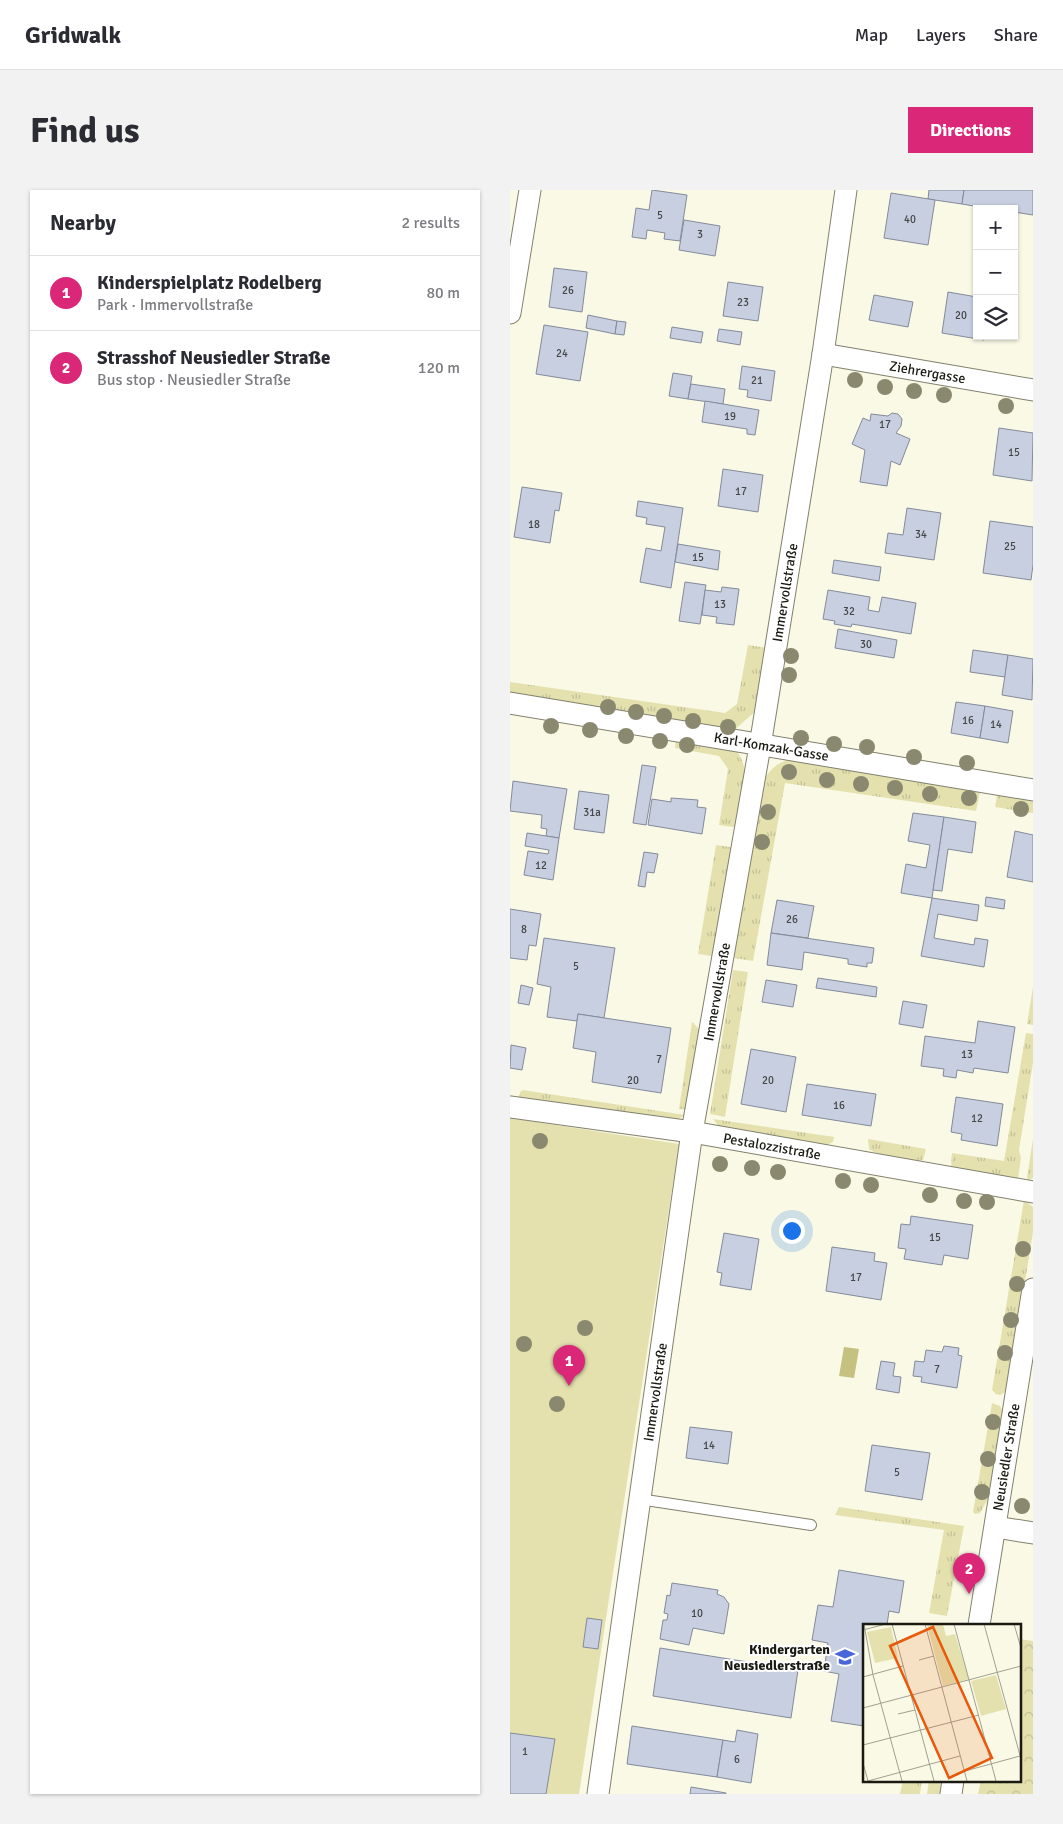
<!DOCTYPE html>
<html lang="en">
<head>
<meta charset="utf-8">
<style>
	:root { --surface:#fff; --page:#f2f2f3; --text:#2b2b33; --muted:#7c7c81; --line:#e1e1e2; --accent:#db2777 }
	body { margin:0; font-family:Signika,sans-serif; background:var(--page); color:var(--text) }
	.controls { position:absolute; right:15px; top:15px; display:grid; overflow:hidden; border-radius:0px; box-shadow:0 1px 4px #0004 }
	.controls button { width:45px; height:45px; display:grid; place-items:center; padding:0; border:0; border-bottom:1px solid var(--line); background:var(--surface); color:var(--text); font:25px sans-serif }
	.you { position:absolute; left:281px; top:1040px; width:18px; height:18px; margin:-12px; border:4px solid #fff; border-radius:50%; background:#1a73e8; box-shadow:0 0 0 8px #1a73e833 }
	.badge { display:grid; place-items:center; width:32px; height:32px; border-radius:50%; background:var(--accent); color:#fff; font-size:16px; font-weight:700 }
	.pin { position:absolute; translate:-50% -41px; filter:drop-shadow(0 1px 2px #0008) }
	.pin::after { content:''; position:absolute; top:26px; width:18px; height:15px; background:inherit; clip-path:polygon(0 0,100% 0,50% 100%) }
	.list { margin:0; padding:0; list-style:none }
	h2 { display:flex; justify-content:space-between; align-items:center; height:65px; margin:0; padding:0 20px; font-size:21px }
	h2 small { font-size:16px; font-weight:400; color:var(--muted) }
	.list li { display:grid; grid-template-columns:32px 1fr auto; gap:15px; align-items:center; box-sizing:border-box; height:75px; padding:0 20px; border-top:1px solid var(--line) }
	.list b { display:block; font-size:19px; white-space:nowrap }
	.list p { margin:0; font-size:16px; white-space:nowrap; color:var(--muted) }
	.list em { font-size:16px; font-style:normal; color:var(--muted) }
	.icon { flex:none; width:28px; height:28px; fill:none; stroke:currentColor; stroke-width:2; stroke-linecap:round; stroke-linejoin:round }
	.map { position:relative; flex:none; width:523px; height:1604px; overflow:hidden; border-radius:0px }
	header { display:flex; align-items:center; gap:30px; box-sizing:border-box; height:70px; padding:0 25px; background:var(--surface); border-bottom:1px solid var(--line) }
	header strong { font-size:24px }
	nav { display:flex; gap:28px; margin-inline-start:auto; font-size:18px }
	.intro { display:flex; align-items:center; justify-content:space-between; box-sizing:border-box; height:120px; padding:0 30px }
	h1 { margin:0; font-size:35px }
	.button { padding:12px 22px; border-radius:0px; background:var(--accent); color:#fff; font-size:18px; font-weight:700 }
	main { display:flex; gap:30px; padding:0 30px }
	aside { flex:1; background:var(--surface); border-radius:0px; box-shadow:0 1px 4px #0004 }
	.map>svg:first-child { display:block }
</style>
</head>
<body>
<header>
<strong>Gridwalk</strong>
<nav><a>Map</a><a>Layers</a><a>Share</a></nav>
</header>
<div class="intro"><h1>Find us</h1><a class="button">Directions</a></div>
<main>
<aside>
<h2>Nearby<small>2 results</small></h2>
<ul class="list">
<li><span class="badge">1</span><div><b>Kinderspielplatz Rodelberg</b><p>Park · Immervollstraße</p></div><em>80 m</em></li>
<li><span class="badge">2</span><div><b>Strasshof Neusiedler Straße</b><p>Bus stop · Neusiedler Straße</p></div><em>120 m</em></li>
</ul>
</aside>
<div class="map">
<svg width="523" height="1604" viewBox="0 0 523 1604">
	<defs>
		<pattern id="grass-tufts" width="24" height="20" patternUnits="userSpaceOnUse" patternTransform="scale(1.25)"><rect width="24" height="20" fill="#e4e1af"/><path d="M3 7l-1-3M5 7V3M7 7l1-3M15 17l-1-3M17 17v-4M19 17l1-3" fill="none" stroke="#c3c096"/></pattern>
		<pattern id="forest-crowns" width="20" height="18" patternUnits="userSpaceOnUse" patternTransform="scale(1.25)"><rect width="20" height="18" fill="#e4e1af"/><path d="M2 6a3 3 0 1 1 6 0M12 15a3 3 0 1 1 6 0" fill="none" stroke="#c3c096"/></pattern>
	</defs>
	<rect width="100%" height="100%" fill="#faf9e5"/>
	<g fill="url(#grass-tufts)">
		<polygon points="238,455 257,458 247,520 223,541 0,505 0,492 215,523 227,514"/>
		<path d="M 166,548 L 225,559 C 243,580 233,607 229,632 L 223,637 L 209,635 L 218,579 L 209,566 L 165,558 Z"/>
		<path d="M 281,569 L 467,597 L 470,602 L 466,621 L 275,593 L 243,771 L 224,768 L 254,590 C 261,578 267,573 281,569 Z"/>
		<polygon points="488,601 523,606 523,623 485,617"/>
		<polygon points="206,655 220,657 225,662 208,767 188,764"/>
		<polygon points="223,780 238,782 215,927 200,924"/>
		<polygon points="523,797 523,835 517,834"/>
		<polygon points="182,832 191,841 179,920 169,919"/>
		<polygon points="516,843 523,844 523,873 509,960 511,968 508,989 441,978 442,963 494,971"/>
		<polygon points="13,900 175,925 164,932 9,909 10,902"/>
		<polygon points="203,929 324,947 323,952 311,958 211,939"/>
		<path d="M 358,949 L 416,959 L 413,970 C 400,973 370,967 359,959 Z"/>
		<polygon points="523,949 523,988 518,990 517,988"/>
		<polygon points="514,1010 523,1017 523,1042 498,1196 494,1203 490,1205 486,1204 482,1200"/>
		<polygon points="482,1213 490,1216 492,1220 480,1305 470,1323 465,1324 463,1322"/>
		<polygon points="329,1317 454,1336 437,1426 419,1423 434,1340 325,1325"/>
		<polygon points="393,1590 412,1590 410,1604 390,1604"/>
		<polygon points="419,1590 430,1590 431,1604 417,1604"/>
	</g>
	<polygon fill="url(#forest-crowns)" points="509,1449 523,1451 523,1604 468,1604 471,1590 509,1590"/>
	<polygon fill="#e4e1af" points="0,928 169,954 69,1604 0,1604"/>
	<polygon fill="#c5c181" points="334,1157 349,1159 344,1188 329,1186"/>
	<g fill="#c7cfe1" stroke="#838a9b">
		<polygon points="142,0 177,5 170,51 154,49 155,43 137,40 136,49 122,47 126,18 139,20"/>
		<polygon points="419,0 454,0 452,14 418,9"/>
		<polygon points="454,0 523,0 523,25 504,22 504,19 481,19 452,14"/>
		<polygon points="381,3 425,10 418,55 374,48"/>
		<polygon points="174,30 210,36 205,66 169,60"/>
		<polygon points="44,78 77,82 72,122 39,117"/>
		<polygon points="218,92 253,97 248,131 213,126"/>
		<polygon points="438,102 467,107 467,146 475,146 474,150 432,143"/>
		<polygon points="364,105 403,112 398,137 359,130"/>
		<polygon points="78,125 107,131 105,144 76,138"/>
		<polygon points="107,131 116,132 114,145 105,144"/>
		<polygon points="34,135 78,142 70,191 26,184"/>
		<polygon points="162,137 193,142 191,153 160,148"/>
		<polygon points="209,139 232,142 230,155 207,151"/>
		<polygon points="232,176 265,181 261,211 237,207 238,200 229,199"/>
		<polygon points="163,183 182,186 178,209 159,206"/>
		<polygon points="181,194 215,199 213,214 178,209"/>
		<polygon points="195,211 249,220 245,245 237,244 237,239 192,232"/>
		<polygon points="382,223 388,224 392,229 391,236 386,243 400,249 390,275 381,271 377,296 350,292 355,260 342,254 353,228 360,231 361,224 378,226"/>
		<polygon points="489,238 523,243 522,291 483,285"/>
		<polygon points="213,279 253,285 248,322 208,316"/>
		<polygon points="12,297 52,303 49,321 45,320 40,353 4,347"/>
		<polygon points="128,311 173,318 161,398 130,392 136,358 151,361 155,337 136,334 137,328 126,326"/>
		<polygon points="397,318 431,323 424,370 375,363 378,343 393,345"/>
		<polygon points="480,331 523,337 523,375 521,390 473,383"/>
		<polygon points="168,354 210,361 208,380 165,372"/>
		<polygon points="324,370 371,377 369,391 322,383"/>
		<polygon points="175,392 196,395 190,434 169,431"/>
		<polygon points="212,397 229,399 224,435 206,433 207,427 192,425 195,400 211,402"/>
		<polygon points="318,400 360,407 358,420 369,422 372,407 406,413 401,444 342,434 341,437 324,434 325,431 313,429"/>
		<polygon points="328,439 387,450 384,468 325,458"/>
		<polygon points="463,460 498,465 495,487 460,482"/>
		<polygon points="498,465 523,469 522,510 492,505"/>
		<polygon points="446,512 475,516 470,548 441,543"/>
		<polygon points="475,516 503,521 498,553 470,548"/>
		<polygon points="132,575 146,577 136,635 123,633"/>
		<polygon points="3,591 57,599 49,648 36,646 37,639 31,638 32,625 0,621"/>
		<polygon points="69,601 99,605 94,643 64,639"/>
		<polygon points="161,608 188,610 187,617 196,618 192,644 138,635 142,609 161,612"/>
		<polygon points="403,623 434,627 422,708 391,703 396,674 416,678 420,655 398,651"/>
		<polygon points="434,627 466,632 462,663 438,659 432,701 423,700"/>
		<polygon points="505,641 523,645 523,692 497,687"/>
		<polygon points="17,643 49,648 43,690 14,685 18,661 38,664 39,660 15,656"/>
		<polygon points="134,662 148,664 144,683 137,682 135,697 128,696"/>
		<polygon points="476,707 495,710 494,719 475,716"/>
		<polygon points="422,708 469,715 467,731 428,724 424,748 464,755 465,748 478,750 474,777 411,766"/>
		<polygon points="267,710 304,716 298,748 261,743"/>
		<polygon points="0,719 31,724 26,756 19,755 17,770 0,768"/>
		<polygon points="261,743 364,758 362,773 357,773 357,777 338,774 338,769 294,762 292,780 257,775"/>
		<polygon points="34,748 105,758 94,828 68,824 67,831 37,827 41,797 27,794"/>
		<polygon points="308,788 367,797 366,807 306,798"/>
		<polygon points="256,790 287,795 283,817 252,812"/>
		<polygon points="11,795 23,798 19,815 8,813"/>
		<polygon points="393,811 417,815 413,838 389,834"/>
		<polygon points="68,824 161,838 151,903 82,892 86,862 63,858"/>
		<polygon points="468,831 505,837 498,883 464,878 463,883 447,880 446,888 433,886 434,879 411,876 415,846 465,853"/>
		<polygon points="1,855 16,858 12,880 0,878"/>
		<polygon points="241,859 286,867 276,922 231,914"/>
		<polygon points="297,894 366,904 361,936 292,925"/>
		<polygon points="446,907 493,914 487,956 451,950 452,944 441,942"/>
		<polygon points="401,1026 463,1035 458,1069 434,1065 432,1075 394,1069 396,1059 388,1058 391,1034 400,1035"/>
		<polygon points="214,1043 249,1049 241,1100 210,1095 212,1083 207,1082"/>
		<polygon points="322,1057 365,1063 364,1071 377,1073 371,1110 316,1101"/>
		<polygon points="434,1156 449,1158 448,1165 452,1166 447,1198 411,1192 412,1187 403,1186 405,1171 414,1172 416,1160 432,1162"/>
		<polygon points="371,1171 385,1173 383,1186 391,1187 389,1203 366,1199"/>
		<polygon points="180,1237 222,1242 218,1274 176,1268"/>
		<polygon points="362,1255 420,1263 412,1310 355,1301"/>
		<polygon points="329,1380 394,1391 389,1423 379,1421 377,1435 354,1435 354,1536 321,1531 329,1484 314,1481 318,1453 302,1450 308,1415 323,1417"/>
		<polygon points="162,1393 208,1400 207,1404 214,1407 219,1414 214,1444 183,1438 179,1455 150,1449 153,1430 157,1430 158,1424 154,1423 157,1405 160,1406"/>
		<polygon points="77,1428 92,1430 88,1459 73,1457"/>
		<polygon points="150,1458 288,1480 281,1528 143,1506"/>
		<polygon points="122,1536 213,1550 207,1587 117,1574"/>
		<polygon points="227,1540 248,1544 241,1593 207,1587 213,1550 225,1552"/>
		<polygon points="0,1543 45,1549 36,1604 0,1604"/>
		<polygon points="181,1597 216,1603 216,1604 180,1604"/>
	</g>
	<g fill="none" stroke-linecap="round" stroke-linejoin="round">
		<defs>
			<polyline id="lane" points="129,1309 301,1335"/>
			<g id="street">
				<polyline points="0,123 20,0"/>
				<path id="s1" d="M 313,164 L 523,200"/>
				<path id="s2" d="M 0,513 L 523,600"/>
				<path id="s3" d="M 0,917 L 182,942 L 523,1002"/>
				<polyline points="486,1337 523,1343"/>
				<path id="s4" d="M 469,1435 L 523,1099"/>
				<path id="s5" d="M 88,1604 L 182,942 L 250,556 L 313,164 L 336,0"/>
				<polyline points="441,1604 443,1590"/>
			</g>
		</defs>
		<use href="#lane" stroke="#81806e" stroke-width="12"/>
		<use href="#street" stroke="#81806e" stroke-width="23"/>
		<use href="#lane" stroke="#fff" stroke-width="10"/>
		<use href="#street" stroke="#fff" stroke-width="21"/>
	</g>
	<g fill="#8a896f">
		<circle cx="345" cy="190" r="8"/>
		<circle cx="375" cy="197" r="8"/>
		<circle cx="404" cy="201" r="8"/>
		<circle cx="434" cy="205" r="8"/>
		<circle cx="496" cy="216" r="8"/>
		<circle cx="281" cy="466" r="8"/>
		<circle cx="279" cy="485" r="8"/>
		<circle cx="98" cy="517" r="8"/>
		<circle cx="126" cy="522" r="8"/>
		<circle cx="154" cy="526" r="8"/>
		<circle cx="183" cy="531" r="8"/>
		<circle cx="41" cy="536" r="8"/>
		<circle cx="218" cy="537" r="8"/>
		<circle cx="80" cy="540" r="8"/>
		<circle cx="116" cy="546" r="8"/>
		<circle cx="291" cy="548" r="8"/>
		<circle cx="150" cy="551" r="8"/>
		<circle cx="324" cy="554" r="8"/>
		<circle cx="177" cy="555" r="8"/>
		<circle cx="357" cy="557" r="8"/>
		<circle cx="404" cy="567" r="8"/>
		<circle cx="457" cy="573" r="8"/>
		<circle cx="279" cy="582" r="8"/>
		<circle cx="317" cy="590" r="8"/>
		<circle cx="351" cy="594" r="8"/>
		<circle cx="385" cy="598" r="8"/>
		<circle cx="420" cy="604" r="8"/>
		<circle cx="459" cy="608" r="8"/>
		<circle cx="511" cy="619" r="8"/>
		<circle cx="258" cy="622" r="8"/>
		<circle cx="252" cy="652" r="8"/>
		<circle cx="30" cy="951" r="8"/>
		<circle cx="210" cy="974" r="8"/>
		<circle cx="242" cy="978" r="8"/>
		<circle cx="268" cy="982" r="8"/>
		<circle cx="333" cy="991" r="8"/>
		<circle cx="361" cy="995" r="8"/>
		<circle cx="420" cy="1005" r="8"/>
		<circle cx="454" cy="1011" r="8"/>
		<circle cx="477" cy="1012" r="8"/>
		<circle cx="513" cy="1059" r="8"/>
		<circle cx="507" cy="1094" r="8"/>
		<circle cx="501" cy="1130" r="8"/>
		<circle cx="75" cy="1138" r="8"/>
		<circle cx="14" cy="1154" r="8"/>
		<circle cx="495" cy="1163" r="8"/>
		<circle cx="47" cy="1214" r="8"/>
		<circle cx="483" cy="1232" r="8"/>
		<circle cx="478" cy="1269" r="8"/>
		<circle cx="472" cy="1302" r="8"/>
		<circle cx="512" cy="1316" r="8"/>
	</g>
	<defs>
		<symbol id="school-bare" viewBox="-9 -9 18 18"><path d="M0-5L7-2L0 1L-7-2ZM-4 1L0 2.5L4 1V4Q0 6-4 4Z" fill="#4866d9" stroke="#fff" stroke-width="2.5" paint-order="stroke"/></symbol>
	</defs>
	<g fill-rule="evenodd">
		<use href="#school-bare" x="321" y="1453" width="28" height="28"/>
	</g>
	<g text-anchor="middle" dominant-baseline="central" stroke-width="4" stroke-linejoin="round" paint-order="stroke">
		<g font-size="11" fill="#454746">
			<text x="150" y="25">5</text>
			<text x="400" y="29">40</text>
			<text x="190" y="44">3</text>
			<text x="58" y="100">26</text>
			<text x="233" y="112">23</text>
			<text x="451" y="125">20</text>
			<text x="52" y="163">24</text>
			<text x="247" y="190">21</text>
			<text x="220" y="226">19</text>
			<text x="375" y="234">17</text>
			<text x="504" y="262">15</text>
			<text x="231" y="301">17</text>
			<text x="24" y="334">18</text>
			<text x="411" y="344">34</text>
			<text x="500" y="356">25</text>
			<text x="188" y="367">15</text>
			<text x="210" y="414">13</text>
			<text x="339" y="421">32</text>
			<text x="356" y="454">30</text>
			<text x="458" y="530">16</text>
			<text x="486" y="534">14</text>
			<text x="82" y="622">31a</text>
			<text x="31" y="675">12</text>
			<text x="282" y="729">26</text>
			<text x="14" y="739">8</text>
			<text x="66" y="776">5</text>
			<text x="457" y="864">13</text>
			<text x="149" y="869">7</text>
			<text x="123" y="890">20</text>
			<text x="258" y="890">20</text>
			<text x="329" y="915">16</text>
			<text x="467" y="928">12</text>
			<text x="425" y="1047">15</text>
			<text x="346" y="1087">17</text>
			<text x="427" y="1179">7</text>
			<text x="199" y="1255">14</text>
			<text x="387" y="1282">5</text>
			<text x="187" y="1423">10</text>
			<text x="15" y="1561">1</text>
			<text x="227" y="1569">6</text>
		</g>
		<g font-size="14" fill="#1a1a13" stroke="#fff">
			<text stroke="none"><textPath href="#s1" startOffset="106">Ziehrergasse</textPath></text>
			<text stroke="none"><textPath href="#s5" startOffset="1216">Immervollstraße</textPath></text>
			<text stroke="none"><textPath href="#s2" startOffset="265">Karl-Komzak-Gasse</textPath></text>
			<text stroke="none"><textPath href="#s5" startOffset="811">Immervollstraße</textPath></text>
			<text stroke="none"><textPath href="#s3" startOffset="265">Pestalozzistraße</textPath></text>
			<text stroke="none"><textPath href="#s5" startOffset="406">Immervollstraße</textPath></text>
			<text stroke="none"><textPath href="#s4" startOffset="170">Neusiedler Straße</textPath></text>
		</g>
		<g font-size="14" font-weight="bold" fill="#1a1a13" stroke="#fff" text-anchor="end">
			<text x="320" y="1459">Kindergarten<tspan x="320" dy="16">Neusiedlerstraße</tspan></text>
		</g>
	</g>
	<g transform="translate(353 1434)">
		<rect width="158" height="158" fill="#faf9e5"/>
		<path d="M 28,3 L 35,34 L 12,39 L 4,8 Z" fill="#e4e1af"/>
		<path d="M 80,0 L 83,12 L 92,10 L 106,55 L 80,62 L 64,1 ZM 133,51 L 143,85 L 118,92 L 108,57 Z" fill="#e4e1af"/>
		<path fill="none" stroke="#a0a091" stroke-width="1" d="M 1,0 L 10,51 L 39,157M 29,0 L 71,157M 62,0 L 104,157M 91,0 L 133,157M 121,0 L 158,135M 151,0 L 158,24M 0,6 L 23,0M 56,36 L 71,32M 0,53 L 40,42M 0,84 L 158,42M 35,90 L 52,86M 0,121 L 116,91M 0,139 L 5,157M 102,147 L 157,132M 5,157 L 97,132"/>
		<path fill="#e8590c" fill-opacity="0.15" stroke="#e8590c" stroke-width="2.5" d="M 70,3 L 129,134 L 86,154 L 27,22 Z"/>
		<rect width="158" height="158" fill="none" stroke="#1a1a13" stroke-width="2.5"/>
	</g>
</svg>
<div class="controls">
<button>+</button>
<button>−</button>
<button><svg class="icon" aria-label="layers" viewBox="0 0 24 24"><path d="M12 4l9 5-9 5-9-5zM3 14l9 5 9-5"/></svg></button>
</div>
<div class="you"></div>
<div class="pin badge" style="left:59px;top:1196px">1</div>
<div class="pin badge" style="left:459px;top:1404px">2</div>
</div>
</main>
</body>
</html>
